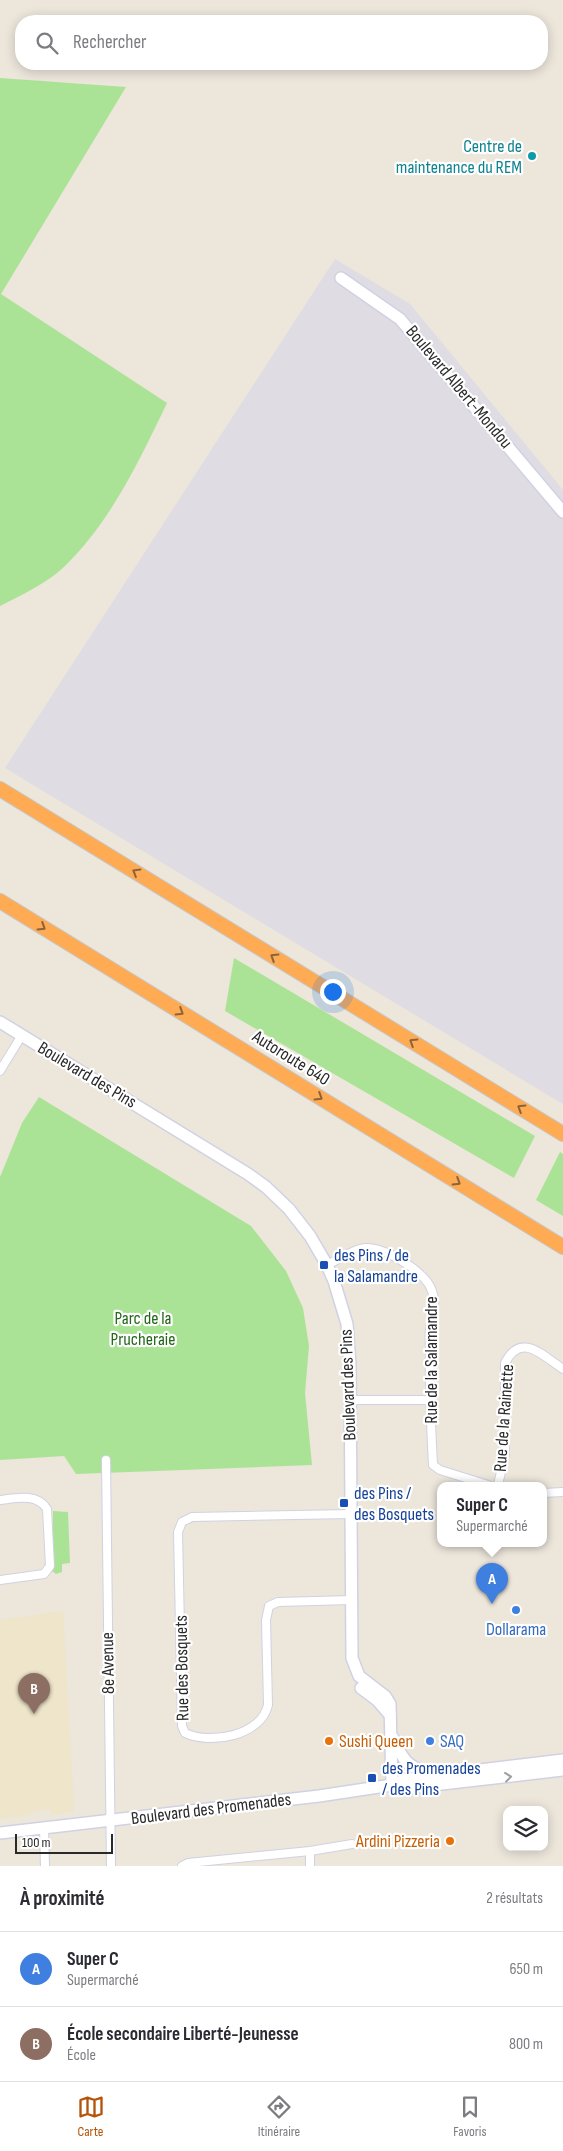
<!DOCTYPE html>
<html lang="fr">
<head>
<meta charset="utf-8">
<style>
	:root { --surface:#fff; --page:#f2f2f3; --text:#2b2b33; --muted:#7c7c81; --line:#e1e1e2; --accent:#b45309 }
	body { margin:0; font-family:"Sofia Sans Condensed",sans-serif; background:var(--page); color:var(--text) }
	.controls { position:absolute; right:15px; bottom:15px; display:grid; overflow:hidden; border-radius:10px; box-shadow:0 2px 12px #0003 }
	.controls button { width:45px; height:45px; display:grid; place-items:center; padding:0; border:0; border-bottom:1px solid var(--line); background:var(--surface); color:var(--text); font:25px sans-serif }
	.scale { position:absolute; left:15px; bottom:12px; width:98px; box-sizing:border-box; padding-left:5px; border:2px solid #292929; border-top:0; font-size:14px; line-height:18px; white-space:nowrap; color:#292929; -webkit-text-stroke:4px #fff; paint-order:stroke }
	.you { position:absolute; left:332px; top:991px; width:18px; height:18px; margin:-12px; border:4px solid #fff; border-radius:50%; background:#1a73e8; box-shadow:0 0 0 8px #1a73e833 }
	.badge { display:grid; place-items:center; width:32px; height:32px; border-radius:50%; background:var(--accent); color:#fff; font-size:16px; font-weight:700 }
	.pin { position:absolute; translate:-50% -41px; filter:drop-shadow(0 1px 2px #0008) }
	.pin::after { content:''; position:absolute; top:26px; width:18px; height:15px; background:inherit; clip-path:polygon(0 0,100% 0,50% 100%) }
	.popup { position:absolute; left:437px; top:1482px; width:110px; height:65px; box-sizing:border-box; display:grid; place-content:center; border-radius:10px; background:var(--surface); filter:drop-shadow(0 1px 4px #0005); font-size:16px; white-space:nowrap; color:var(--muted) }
	.popup b { font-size:19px; color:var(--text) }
	.popup::after { content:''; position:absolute; left:50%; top:100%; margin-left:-10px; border:10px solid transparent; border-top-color:var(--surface) }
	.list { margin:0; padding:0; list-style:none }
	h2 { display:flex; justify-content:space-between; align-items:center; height:65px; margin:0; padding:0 20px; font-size:21px }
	h2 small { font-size:16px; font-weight:400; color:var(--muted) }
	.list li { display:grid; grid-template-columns:32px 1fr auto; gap:15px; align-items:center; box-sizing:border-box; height:75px; padding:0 20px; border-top:1px solid var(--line) }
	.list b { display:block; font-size:19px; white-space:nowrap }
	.list p { margin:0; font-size:16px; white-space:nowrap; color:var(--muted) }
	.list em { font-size:16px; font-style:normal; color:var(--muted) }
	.icon { flex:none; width:28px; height:28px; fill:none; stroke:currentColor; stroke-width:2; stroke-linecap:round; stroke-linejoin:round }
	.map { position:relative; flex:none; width:563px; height:1866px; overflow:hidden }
	.search { position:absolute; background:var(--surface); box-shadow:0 2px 12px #0003; left:15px; right:15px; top:15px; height:55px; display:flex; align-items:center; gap:12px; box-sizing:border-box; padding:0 18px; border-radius:20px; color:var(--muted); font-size:19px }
	.sheet { height:215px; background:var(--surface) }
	nav { display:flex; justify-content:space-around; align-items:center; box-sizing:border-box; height:70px; border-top:1px solid var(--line); background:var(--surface); font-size:14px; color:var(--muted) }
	nav a { display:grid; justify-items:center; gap:2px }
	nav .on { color:var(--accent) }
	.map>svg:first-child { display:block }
</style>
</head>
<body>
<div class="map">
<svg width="563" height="1866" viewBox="0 0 563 1866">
	<rect width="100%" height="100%" fill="#ece6db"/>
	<polygon fill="#dfdce4" points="335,259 410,304 563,490 563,1104 5,768"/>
	<polygon fill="#eee5ca" points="63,1611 74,1811 53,1815 49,1809 33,1812 29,1815 0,1819 0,1620"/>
	<g fill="#abe396">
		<path d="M 0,78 L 126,87 L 1,294 L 167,403 C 139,461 111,521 65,566 C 47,583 22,595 0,606 Z"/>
		<polygon points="234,958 535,1136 514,1178 225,1011"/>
		<polygon points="39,1097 251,1226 286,1271 303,1308 309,1346 305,1393 312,1465 76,1474 64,1456 0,1460 0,1177 22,1123"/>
		<polygon points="560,1152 563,1154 563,1216 536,1200"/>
		<polygon points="53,1511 68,1512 70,1563 62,1564 62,1572 56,1574 52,1571"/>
	</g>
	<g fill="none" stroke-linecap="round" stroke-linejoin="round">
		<defs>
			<g id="street">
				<polyline points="0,1071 22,1035"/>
				<path d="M 327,1265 C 338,1260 353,1249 365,1248 C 385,1247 426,1272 432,1291 C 437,1304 432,1315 430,1328 C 429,1336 430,1344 430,1351 C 429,1389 431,1427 433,1465 L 440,1470 L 488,1485"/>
				<polyline points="350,1400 429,1400"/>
				<polyline points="106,1460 111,1866"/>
				<path d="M 498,1485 L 505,1454 L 505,1363 C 521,1331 543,1356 563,1369"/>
				<polyline points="543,1493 563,1492"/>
				<path d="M 0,1500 C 17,1498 37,1493 47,1509 L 50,1566 L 44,1574 L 0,1580"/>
				<path d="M 350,1514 L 192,1517 L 182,1522 L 178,1532 L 182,1726 L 185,1733 C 210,1745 261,1736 268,1705 L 266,1620 L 269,1606 L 278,1602 L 352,1600"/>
				<polyline points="44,1828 45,1866"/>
				<polyline points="310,1851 310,1866"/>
				<polyline points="182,1866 188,1863 310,1851 352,1844"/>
			</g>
			<g id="secondary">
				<polyline points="341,278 400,319 563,512"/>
				<polyline points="0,1022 248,1174 266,1187 289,1209 310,1236 327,1265 334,1281 347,1324 350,1365 352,1658 359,1676 385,1696 390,1704 392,1785"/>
				<polyline points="361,1688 377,1700 390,1715"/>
				<path d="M 393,1738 C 403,1760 406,1766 430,1774"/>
				<polyline points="392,1785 406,1779 563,1760"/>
				<polyline points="0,1833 319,1796 392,1785 407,1788 563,1770"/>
			</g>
			<g id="highway">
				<polyline points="0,789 563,1134"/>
				<polyline points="0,901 563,1247"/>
			</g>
		</defs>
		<use href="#street" stroke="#d0d2e3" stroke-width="10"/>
		<use href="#secondary" stroke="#d0d2e3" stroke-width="14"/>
		<use href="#highway" stroke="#c7c7c7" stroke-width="16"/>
		<use href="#street" stroke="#fff" stroke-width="8"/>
		<use href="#secondary" stroke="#fff" stroke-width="11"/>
		<use href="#highway" stroke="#ffab53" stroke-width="14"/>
	</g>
	<defs><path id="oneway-chevron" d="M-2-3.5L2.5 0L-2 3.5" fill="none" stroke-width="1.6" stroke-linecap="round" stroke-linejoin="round" transform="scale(1.25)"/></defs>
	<g stroke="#89643c">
		<use href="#oneway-chevron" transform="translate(136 872) rotate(-149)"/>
		<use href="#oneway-chevron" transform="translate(42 927) rotate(32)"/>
		<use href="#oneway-chevron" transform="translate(274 957) rotate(-148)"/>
		<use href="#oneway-chevron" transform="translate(180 1012) rotate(32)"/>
		<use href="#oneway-chevron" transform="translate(413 1042) rotate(-148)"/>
		<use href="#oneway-chevron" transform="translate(319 1097) rotate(32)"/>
		<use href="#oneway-chevron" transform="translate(521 1108) rotate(-148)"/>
		<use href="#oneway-chevron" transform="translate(457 1182) rotate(32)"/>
	</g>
	<use stroke="#9f9f9f" href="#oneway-chevron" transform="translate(508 1777) rotate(-7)"/>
	<circle fill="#0f9aa8" stroke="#fff" stroke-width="2" cx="532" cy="156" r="5"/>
	<g fill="#1a4fb4" stroke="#fff" stroke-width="2">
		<rect x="319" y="1260" width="10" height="10" rx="2.5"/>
		<rect x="339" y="1498" width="10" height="10" rx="2.5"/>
		<rect x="367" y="1773" width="10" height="10" rx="2.5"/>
	</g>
	<g fill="#3f7fe0" stroke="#fff" stroke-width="2">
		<circle cx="516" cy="1610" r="5"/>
		<circle cx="430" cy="1741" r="5"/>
	</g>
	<g fill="#e8710a" stroke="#fff" stroke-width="2">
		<circle cx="329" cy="1741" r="5"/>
		<circle cx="450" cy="1841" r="5"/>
	</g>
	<g text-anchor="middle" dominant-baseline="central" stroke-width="4.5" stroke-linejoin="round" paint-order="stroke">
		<g font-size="18" fill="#0d838f" stroke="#fff" text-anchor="end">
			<text x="522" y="146">Centre de<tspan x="522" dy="21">maintenance du REM</tspan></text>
		</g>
		<g font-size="18" fill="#292929" stroke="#fff">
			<text transform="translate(459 387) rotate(50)">Boulevard Albert-Mondou</text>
			<text transform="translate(291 1058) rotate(32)">Autoroute 640</text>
			<text transform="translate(87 1075) rotate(31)">Boulevard des Pins</text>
			<text transform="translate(431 1360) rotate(-90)">Rue de la Salamandre</text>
			<text transform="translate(348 1385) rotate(-92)">Boulevard des Pins</text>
			<text transform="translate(504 1418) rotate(-86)">Rue de la Rainette</text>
			<text transform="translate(108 1663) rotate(-91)">8e Avenue</text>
			<text transform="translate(182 1668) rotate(-91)">Rue des Bosquets</text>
			<text transform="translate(211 1809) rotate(-7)">Boulevard des Promenades</text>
		</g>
		<g font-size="18" fill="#164399" stroke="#fff" text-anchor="start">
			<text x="334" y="1255">des Pins / de<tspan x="334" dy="21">la Salamandre</tspan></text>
			<text x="354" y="1493">des Pins /<tspan x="354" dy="21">des Bosquets</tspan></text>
			<text x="382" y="1768">des Promenades<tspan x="382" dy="21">/ des Pins</tspan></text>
		</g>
		<g font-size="18" fill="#236719" stroke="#fff">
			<text x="143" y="1318">Parc de la<tspan x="143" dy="21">Prucheraie</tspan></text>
		</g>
		<g font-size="18" fill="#366cbe" stroke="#fff">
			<text x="516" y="1629">Dollarama</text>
			<text x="440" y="1741" text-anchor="start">SAQ</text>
		</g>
		<g font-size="18" fill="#c56008" stroke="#fff" text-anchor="start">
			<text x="339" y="1741">Sushi Queen</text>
			<text x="440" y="1841" text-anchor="end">Ardini Pizzeria</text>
		</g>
	</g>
</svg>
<div class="controls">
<button><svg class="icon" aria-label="layers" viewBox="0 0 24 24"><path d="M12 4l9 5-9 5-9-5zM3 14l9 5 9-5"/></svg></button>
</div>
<div class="scale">100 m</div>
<div class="you"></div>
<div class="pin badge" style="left:492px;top:1604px;background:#3f7fe0">A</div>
<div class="popup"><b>Super C</b>Supermarché</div>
<div class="pin badge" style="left:34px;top:1714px;background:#8d6e63">B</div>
<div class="search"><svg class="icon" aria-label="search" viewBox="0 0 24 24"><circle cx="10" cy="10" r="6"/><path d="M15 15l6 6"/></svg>Rechercher</div>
</div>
<section class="sheet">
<h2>À proximité<small>2 résultats</small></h2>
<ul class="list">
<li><span class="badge" style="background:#3f7fe0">A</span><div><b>Super C</b><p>Supermarché</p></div><em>650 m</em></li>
<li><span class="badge" style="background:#8d6e63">B</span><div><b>École secondaire Liberté-Jeunesse</b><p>École</p></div><em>800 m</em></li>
</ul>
</section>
<nav>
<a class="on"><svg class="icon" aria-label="map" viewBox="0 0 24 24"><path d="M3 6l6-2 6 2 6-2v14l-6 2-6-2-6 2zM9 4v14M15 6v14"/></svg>Carte</a>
<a><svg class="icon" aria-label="directions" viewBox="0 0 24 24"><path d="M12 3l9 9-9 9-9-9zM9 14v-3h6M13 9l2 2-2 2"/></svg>Itinéraire</a>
<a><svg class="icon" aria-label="saved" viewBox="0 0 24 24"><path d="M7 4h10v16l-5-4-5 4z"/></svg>Favoris</a>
</nav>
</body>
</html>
